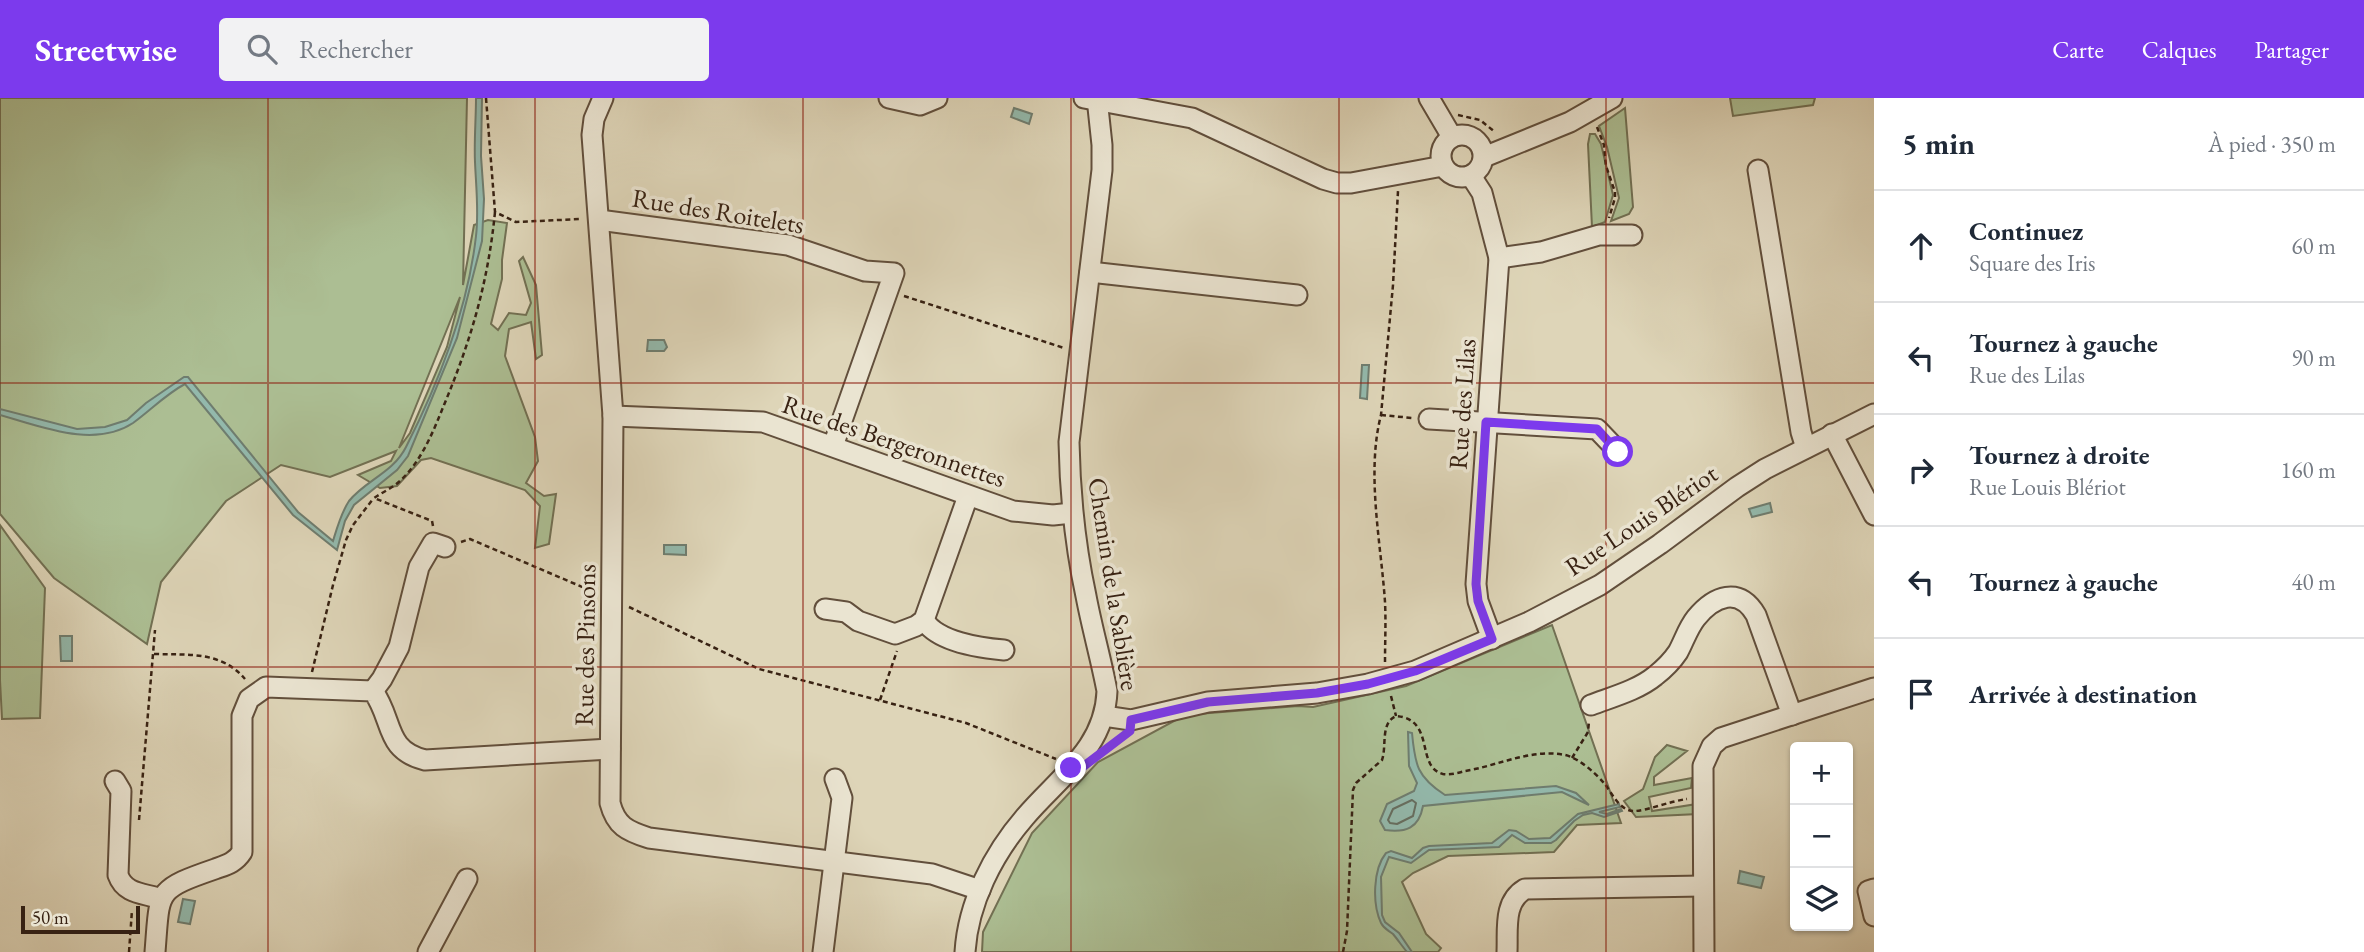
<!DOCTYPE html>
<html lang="fr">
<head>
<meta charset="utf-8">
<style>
	:root { --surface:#fff; --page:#f2f2f3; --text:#1f2937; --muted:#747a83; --line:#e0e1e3; --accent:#7c3aed }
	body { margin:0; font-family:"EB Garamond",serif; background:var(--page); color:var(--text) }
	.controls { position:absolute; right:21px; bottom:21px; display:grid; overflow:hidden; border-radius:7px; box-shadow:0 2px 5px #0004 }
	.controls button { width:63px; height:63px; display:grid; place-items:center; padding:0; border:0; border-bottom:2px solid var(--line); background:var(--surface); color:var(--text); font:35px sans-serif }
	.scale { position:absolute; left:21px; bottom:18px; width:119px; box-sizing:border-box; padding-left:7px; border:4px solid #382213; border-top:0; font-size:19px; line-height:24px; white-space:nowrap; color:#382213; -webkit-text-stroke:5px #eae4d1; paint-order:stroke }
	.stop { position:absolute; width:21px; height:21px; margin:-16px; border:5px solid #7c3aed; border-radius:50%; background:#fff }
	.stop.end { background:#7c3aed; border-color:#fff; box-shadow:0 2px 7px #0008 }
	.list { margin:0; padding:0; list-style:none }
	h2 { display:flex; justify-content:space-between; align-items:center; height:91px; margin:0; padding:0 28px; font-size:30px }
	h2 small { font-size:23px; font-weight:400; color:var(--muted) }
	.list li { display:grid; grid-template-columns:46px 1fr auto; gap:21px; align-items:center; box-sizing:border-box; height:112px; padding:0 28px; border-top:2px solid var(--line) }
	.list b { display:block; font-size:26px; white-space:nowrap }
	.list p { margin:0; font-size:23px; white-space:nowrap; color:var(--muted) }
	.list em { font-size:23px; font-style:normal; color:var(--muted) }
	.icon { flex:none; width:38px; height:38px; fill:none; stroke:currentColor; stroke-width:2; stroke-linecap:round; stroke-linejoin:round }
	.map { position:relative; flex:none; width:1874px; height:854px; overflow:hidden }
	header { display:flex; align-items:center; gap:42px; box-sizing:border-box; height:98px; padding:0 35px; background:var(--accent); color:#fff }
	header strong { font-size:33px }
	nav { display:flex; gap:38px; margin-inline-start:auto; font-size:24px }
	.search { width:490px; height:63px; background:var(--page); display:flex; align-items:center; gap:18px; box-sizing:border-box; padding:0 24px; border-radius:7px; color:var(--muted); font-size:26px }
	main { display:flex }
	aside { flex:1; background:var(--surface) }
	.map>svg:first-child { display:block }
</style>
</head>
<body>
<header>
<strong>Streetwise</strong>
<div class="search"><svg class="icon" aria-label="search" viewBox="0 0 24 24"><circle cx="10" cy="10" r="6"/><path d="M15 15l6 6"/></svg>Rechercher</div>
<nav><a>Carte</a><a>Calques</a><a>Partager</a></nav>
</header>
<main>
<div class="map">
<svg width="1874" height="854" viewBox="0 0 1874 854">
	<rect width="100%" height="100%" fill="#ded5b8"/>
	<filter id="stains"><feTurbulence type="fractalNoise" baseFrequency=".00286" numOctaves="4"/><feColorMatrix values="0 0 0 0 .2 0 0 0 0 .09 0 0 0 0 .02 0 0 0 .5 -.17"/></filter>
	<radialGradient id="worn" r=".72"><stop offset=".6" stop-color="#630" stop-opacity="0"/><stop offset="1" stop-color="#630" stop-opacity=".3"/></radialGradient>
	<g fill="#acbe93" stroke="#727053" stroke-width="2" fill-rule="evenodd">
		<path d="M 0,0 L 467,0 L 463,187 L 474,127 L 488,122 L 507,125 L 502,162 L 502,181 L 491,226 L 498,232 L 509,215 L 526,217 L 531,205 L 519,163 L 523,159 L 536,187 L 542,257 L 536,261 L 531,224 L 509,231 L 505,258 L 535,339 L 538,363 L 526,385 L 544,398 L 556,396 L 549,446 L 535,450 L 540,408 L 525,392 L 431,360 L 421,362 L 397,388 L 380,390 L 358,377 L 391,363 L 396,353 L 330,379 L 281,367 L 226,403 L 161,484 L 147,546 L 54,480 L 0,416 ZM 460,199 L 447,249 L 410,335 L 399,350 Z"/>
		<polygon points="1730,0 1815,0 1813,7 1733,18"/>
		<polygon points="1625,10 1633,109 1629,116 1611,123 1619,100 1607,49 1599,28"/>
		<polygon points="1590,36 1595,36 1601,46 1613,97 1605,124 1592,129 1588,46"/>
		<polygon points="0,427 45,490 40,620 2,621 0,582"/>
		<polygon points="1552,527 1621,725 1577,727 1554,754 1448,758 1413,775 1402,784 1426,836 1441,850 1438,854 982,854 983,834 1032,735 1098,664 1185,617 1298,608 1313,609 1406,588"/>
		<polygon points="1667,647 1687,653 1654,679 1654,687 1692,680 1691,690 1649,699 1652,713 1697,706 1698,716 1636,719 1624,703 1643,691 1655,659"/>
	</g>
	<g fill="#93b9ac" stroke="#6f7d6f" stroke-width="2">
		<path d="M 476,0 L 482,0 L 481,58 L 484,101 L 482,143 L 457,240 L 408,358 L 397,372 L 354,407 L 345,423 L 337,452 L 293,417 L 185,286 C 166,296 151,312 133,325 C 94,351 40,328 0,317 L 0,311 L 77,331 L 105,329 L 127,322 L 146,305 L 184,279 L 188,279 L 298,414 L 333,443 C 337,430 341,415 349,403 C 366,382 393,375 406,349 C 438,286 468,209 476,138 C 479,113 476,89 475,64 C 474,43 476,21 476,0 Z"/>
		<polygon points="1014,10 1032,16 1029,26 1011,19"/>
		<polygon points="648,242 664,242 667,249 664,253 647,253"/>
		<polygon points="1362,267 1369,267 1367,301 1360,300"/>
		<polygon points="1770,405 1772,414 1752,419 1749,411"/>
		<polygon points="664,447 686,447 686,457 664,456"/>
		<polygon points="60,538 72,538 72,563 61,563"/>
		<path d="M 1408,634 L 1412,635 C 1415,667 1417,679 1445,697 L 1556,688 L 1576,695 L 1589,707 L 1562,694 L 1423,708 C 1419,730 1406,735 1385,732 L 1380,723 L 1387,706 L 1414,693 L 1417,685 L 1409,668 Z"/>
		<path d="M 1619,706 L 1620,709 L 1599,714 L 1607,716 L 1621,711 L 1622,713 L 1604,719 L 1592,715 L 1583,717 L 1574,723 L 1556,742 L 1551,745 L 1525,745 L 1512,737 L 1499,749 L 1429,752 L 1411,765 L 1389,759 L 1381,779 L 1382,817 L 1385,824 L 1399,835 L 1412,854 L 1407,854 C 1402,848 1398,842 1393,836 C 1388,832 1384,831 1381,825 C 1372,806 1373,771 1386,755 L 1391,753 L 1412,760 L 1423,750 L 1429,748 L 1492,745 L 1509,732 L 1516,733 L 1529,741 L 1550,740 L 1578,716 Z"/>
		<polygon points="1740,773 1764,779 1761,790 1738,785"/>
		<polygon points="183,801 195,803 190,826 178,824"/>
	</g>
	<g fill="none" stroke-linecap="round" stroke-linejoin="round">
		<polygon stroke="#666e60" stroke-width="2" points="1412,702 1416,705 1413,718 1397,726 1390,725 1388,722 1393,711"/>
		<defs>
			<g id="minor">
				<path d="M 603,0 L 594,21 L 592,37 L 613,318 L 610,705 C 616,728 627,733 649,740 L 932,776 L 980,792"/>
				<polyline points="889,0 920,7 937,0"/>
				<polyline points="1084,0 1192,20 1323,81 1337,85 1351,85 1443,68"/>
				<polyline points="1429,0 1452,39"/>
				<circle cx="1462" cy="58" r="21"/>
				<polyline points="1484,59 1570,24 1612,0"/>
				<polyline points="1758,72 1801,334 1806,350"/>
				<polyline points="1471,78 1482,95 1499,160 1476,486 1478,503 1492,541"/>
				<polyline points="599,122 788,147 865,173 894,175 833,348"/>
				<polyline points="1499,160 1541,154 1599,137 1632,137"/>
				<polyline points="1090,174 1297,197"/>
				<polyline points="613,318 763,324 1013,413 1053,417 1072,415"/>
				<polyline points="1429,321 1597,331 1618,353"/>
				<polyline points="1832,336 1874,417"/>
				<polyline points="825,511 846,514 858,523 895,536 916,528 924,522 968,398"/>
				<path d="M 924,522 C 937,544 981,550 1004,552"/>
				<polyline points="373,593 382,581 399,549 419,469 433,445 445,449"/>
				<path d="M 1591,607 C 1612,599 1638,592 1655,578 C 1664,571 1672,563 1678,554 C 1684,543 1688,530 1696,520 C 1714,498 1739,488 1756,517 L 1792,617"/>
				<polyline points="1104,618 1131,622 1208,604 1317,595 1368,586 1415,573 1529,524 1600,487 1660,446 1737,389 1765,371 1874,316"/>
				<path d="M 115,683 L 121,693 L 118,777 C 125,797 145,795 161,801"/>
				<polyline points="1874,791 1868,793 1874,818"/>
				<path d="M 155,854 C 160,793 154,792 215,771 C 226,767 235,765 242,754 L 242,618 L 249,601 L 266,589 L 373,593 C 394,622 384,652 425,662 L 610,651"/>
				<polyline points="428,854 467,781"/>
				<polyline points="823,854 842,700 835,681"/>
				<path d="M 965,854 C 968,805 993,756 1025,719 C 1059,679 1105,650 1107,593 C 1101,561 1092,530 1086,498 C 1075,447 1070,396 1069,344 L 1102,72 L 1102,47 L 1097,0"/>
				<path d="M 1507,854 C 1508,831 1503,804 1525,791 L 1703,788"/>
				<polyline points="1704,854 1703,668 1712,648 1721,640 1874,590"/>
			</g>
		</defs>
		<use href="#minor" stroke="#624f3c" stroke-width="23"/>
		<g stroke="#382213" stroke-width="2.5" stroke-dasharray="5 3.5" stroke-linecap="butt">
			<polyline points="486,0 495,114 516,124 581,121"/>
			<polyline points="1458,17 1480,22 1495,34"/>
			<polyline points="1597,29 1604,47 1606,68 1615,94 1615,100 1609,120"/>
			<polyline points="904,198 1064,250"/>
			<polyline points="1381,317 1412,320"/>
			<path d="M 433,428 L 432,423 L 374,400 C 383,394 394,389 401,382 C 422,362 433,334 444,307 C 471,242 488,185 495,114"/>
			<polyline points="461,444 470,441 594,494"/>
			<polyline points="629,509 759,571 966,625 1056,661"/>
			<path d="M 154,556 C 189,557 221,553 245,581"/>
			<path d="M 1385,564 C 1385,544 1386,524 1385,504 C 1381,445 1366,375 1381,317 L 1393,187 L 1398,93"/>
			<polyline points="312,574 333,487 346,442 353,427 373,401"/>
			<polyline points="1391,598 1396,618"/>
			<polyline points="880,602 897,553"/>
			<polyline points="1108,649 1123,639"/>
			<polyline points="1572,660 1588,634 1589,623"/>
			<polyline points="139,722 155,532"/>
			<polyline points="129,854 132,812"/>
			<path d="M 1343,854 L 1347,833 L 1353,692 L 1356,685 L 1382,662 C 1387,648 1380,625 1396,618 C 1436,621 1415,669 1443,676 C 1450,677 1458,675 1465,673 C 1497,668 1532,650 1565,657 C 1579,660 1595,675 1604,685 C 1612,695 1620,714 1635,713 C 1649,712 1671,703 1687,701"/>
		</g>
		<use href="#minor" stroke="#eae4d1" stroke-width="19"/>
	</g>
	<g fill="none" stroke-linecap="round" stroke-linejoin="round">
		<polyline stroke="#7c3aed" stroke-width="9" points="1071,670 1080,671 1130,633 1131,622 1208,604 1317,595 1368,586 1415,573 1492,541 1478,503 1476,486 1486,324 1597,331 1618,354"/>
	</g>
	<path fill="none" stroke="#8f2418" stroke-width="2" stroke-opacity="0.55" d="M 268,0 L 268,854M 535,0 L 535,854M 803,0 L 803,854M 1071,0 L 1071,854M 1339,0 L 1339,854M 1606,0 L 1606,854M 0,285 L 1874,285M 0,569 L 1874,569"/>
	<g text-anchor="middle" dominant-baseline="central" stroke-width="7" stroke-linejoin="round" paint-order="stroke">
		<g font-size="26" fill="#382213" stroke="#eae4d1">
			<text transform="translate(718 113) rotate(9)">Rue des Roitelets</text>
			<text transform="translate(1462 306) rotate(-86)">Rue des Lilas</text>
			<text transform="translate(894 343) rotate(19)">Rue des Bergeronnettes</text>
			<text transform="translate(1641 422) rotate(-34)">Rue Louis Blériot</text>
			<text transform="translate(1114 486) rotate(81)">Chemin de la Sablière</text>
			<text transform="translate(585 547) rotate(-89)">Rue des Pinsons</text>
		</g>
	</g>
	<rect width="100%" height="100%" filter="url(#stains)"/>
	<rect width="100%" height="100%" fill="url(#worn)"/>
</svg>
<div class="controls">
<button>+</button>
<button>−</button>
<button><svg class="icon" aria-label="layers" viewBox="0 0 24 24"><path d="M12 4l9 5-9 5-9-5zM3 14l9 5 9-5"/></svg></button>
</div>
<div class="scale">50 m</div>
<div class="stop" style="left:1618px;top:354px"></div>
<div class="stop end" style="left:1071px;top:670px"></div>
</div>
<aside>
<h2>5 min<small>À pied · 350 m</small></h2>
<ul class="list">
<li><svg class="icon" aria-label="ahead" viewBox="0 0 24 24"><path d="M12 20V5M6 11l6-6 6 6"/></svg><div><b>Continuez</b><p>Square des Iris</p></div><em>60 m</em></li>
<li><svg class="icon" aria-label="left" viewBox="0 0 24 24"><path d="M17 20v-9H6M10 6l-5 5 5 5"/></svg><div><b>Tournez à gauche</b><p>Rue des Lilas</p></div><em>90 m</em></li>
<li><svg class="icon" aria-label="right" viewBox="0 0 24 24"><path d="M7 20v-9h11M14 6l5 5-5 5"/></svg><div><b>Tournez à droite</b><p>Rue Louis Blériot</p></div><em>160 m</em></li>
<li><svg class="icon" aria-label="left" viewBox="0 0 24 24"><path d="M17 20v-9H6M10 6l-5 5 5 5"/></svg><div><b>Tournez à gauche</b></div><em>40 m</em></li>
<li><svg class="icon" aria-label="arrive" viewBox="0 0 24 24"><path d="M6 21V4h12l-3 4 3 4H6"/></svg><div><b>Arrivée à destination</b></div></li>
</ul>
</aside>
</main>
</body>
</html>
